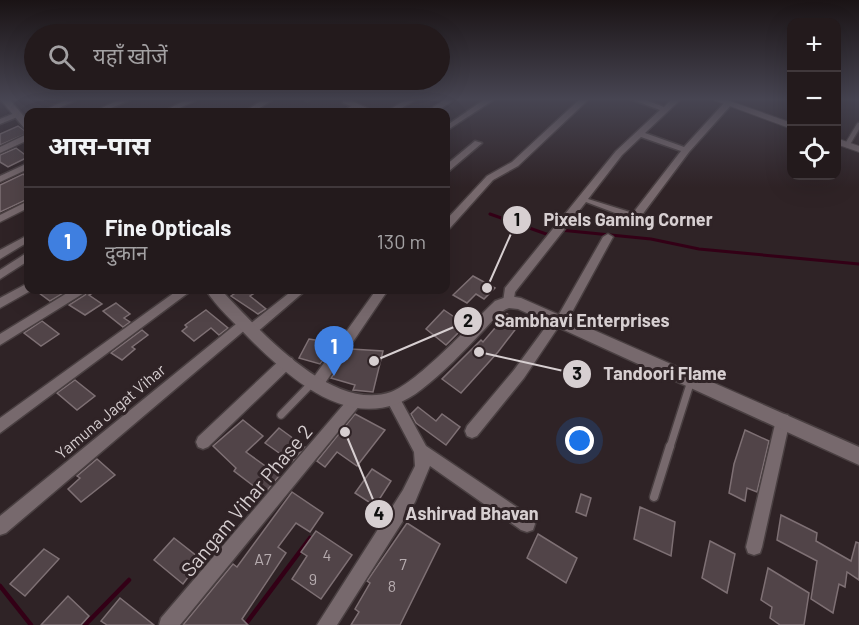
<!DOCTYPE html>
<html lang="hi">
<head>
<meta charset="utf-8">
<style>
	:root { --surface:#231a1c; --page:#2b2325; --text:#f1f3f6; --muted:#a3a1a3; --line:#40383b; --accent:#5dceb9 }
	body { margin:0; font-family:Barlow,"Noto Sans Devanagari",sans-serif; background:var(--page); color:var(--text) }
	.controls { position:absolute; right:18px; top:18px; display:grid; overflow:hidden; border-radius:12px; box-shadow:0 6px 24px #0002 }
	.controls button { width:54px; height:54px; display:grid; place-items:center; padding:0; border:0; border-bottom:2px solid var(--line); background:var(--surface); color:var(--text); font:30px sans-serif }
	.you { position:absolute; left:580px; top:441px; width:21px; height:21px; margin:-15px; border:4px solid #fff; border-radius:50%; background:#1a73e8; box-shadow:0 0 0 9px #1a73e833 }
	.badge { display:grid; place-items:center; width:39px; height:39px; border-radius:50%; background:var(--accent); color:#fff; font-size:20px; font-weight:700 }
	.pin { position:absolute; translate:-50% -50px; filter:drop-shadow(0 2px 3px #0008) }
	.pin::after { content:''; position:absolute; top:32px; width:21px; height:18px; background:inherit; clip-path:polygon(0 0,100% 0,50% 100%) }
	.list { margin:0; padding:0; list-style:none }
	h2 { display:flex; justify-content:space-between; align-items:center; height:78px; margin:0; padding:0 24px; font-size:26px }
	h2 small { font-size:20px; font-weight:400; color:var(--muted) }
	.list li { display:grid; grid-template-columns:39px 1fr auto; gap:18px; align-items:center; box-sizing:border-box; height:108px; padding:0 24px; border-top:2px solid var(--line) }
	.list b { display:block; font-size:22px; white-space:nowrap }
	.list p { margin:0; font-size:20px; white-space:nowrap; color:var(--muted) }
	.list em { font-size:20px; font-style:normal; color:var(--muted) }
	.icon { flex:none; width:33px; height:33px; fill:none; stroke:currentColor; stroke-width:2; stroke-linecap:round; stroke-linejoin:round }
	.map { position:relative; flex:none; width:859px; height:625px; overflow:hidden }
	.search { position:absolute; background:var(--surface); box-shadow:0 6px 24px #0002; left:24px; top:24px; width:426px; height:66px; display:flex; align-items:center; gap:15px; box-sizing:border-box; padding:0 21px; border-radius:33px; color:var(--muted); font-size:22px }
	.panel { position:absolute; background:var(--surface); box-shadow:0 6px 24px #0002; left:24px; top:108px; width:426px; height:186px; border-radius:12px }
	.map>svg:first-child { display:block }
</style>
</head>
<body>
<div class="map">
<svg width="859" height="625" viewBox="0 0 859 625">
	<rect width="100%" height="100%" fill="#2f2326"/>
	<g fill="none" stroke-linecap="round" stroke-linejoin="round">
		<g stroke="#330016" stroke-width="3">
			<polyline points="490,214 549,235 550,233"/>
			<polyline points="560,230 651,239 699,249 859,264"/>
		</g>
		<g stroke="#330016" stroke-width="4.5">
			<polyline points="0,586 31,625"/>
			<polyline points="85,625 129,580"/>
			<polyline points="245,625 310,538"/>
		</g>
	</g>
	<g fill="#514448" stroke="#7e7074" stroke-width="1.5">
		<polygon points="18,126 28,133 0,145 0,134"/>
		<polygon points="16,148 28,157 8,167 0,162 0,155"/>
		<polygon points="23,174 28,177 28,199 0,212 0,185"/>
		<polygon points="473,276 495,288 484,299 476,294 467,303 453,295"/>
		<polygon points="35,290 69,290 50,301"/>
		<polygon points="88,290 98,290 89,295 102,304 85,315 69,305 85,295"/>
		<polygon points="240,290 259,290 250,296 266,309 258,314 231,296"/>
		<polygon points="116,303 130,314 124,318 130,322 123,327 103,311"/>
		<polygon points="206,310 228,328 219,335 211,328 194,341 182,331 187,327 185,325"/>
		<polygon points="444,310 466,325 446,345 426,329"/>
		<polygon points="507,314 521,322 498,352 461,393 442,379 481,340 483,342"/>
		<polygon points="42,321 59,334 41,346 24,333"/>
		<polygon points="142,330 148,335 132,347 135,349 122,360 111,353"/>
		<polygon points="309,339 322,341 318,350 329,352 320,364 299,358"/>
		<polygon points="351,349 383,351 373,392 353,390 355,385 331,378"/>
		<polygon points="75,380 95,396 77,410 57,393"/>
		<polygon points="418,407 436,421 442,414 460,427 446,445 416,423 411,414"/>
		<polygon points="355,414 385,430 357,466 337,452 325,467 317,461"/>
		<polygon points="243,420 263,436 246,452 279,476 264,494 234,471 236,468 213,446"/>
		<polygon points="279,428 305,447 292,462 265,443"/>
		<polygon points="745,430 769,441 757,492 747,488 745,501 729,493 734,464"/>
		<polygon points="97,459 115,475 81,502 68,489 80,478 77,476"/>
		<polygon points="372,469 391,481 375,506 355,493"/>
		<polygon points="292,492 323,513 310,532 296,523 278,547 286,553 242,619 248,625 183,625 233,564 237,567"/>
		<polygon points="581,494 591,498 586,516 576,512"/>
		<polygon points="640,507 675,522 671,556 634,539"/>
		<polygon points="781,515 817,533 816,541 851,561 856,542 859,543 859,580 847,572 845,587 839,584 833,613 811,599 817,561 777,540"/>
		<polygon points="407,523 440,544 400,625 351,625 359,612 355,609 370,583 367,581"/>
		<polygon points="316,531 352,555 321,599 292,579 307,556 301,552"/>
		<polygon points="538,534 577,558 566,583 527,558"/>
		<polygon points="174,538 198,557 186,573 189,576 183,584 154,560"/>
		<polygon points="710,541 735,554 727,593 702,578"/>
		<polygon points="44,549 59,559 25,596 10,584"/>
		<polygon points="768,568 809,593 804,625 780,625 770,618 772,607 761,600"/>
		<polygon points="68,596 89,616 81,625 41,625"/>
		<polygon points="120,598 154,625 107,625 101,621"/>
	</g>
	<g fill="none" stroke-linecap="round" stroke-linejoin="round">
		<defs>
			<polyline id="service-far2" points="847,145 859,125"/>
			<g id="service-far1">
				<polyline points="281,415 312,383"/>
				<polyline points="670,447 691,381"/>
			</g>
			<polyline id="service" points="654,497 670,446"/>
			<g id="minor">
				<polygon points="68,99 79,99 50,112 41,112"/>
				<polygon points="121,99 132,99 102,112 93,112"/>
				<polygon points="188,99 199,99 171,112 162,112"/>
				<polygon points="264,99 274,99 253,112 244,112"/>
				<polygon points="300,99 312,99 308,101"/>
				<polygon points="343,99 354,99 352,101 373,111 366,112 357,109 350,112 341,112 351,106 343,103"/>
				<polygon points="407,99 417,99 395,112 386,112"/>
				<polygon points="446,99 456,99 435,112 426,112"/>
				<polygon points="485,99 495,99 446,131 446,126"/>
				<polygon points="580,99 589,99 518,166 493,180 450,228 446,229 446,220 487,176 512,162"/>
				<path d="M 630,99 L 643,99 L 664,107 L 672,99 L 681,99 L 645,133 L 684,147 L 725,102 L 732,104 L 689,152 L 639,219 L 631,219 L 586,202 L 515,292 L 513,305 L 505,305 L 503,302 L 505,288 L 616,151 L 660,110 ZM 641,137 L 681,151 L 633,213 L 588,199 L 622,155 Z"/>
				<polygon points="17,112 20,112 20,116 0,124 0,119"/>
				<polygon points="25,135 28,135 28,140 0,153 0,147"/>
				<polygon points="475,141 482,143 449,171 446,172 446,165"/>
				<polygon points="28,163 28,169 0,182 0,176"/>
				<polygon points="28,201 28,208 0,222 0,215"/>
				<polygon points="608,234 613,237 565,325 559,326 524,378 477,436 472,438 467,436 465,431 467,426 514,370 553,317 558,316 603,237"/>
				<polygon points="28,235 28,242 0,259 0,250"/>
				<polygon points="28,252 28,261 0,279 0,270"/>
				<polygon points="28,283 28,290 32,290 0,308 0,298"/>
				<polygon points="72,290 86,290 84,293 0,345 0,334"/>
				<polygon points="178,290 192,290 0,433 0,418"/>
				<polygon points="293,290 306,290 256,333 248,333 246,329 6,533 0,535 0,516 241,320 249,320 250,324"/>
				<polygon points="376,290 388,290 321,389 316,391 311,389 309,385 311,381"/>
				<polygon points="287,357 292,358 294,362 292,366 208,447 203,449 198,447 196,442 198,437 282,358"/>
				<polygon points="393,393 398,395 426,446 533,518 535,524 533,530 527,532 521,530 430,466 415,502 337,625 317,625 403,490 415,466 414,452 386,399 388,395"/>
				<polygon points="355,395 360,397 362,401 360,405 180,625 159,625 161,618 350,397"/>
				<polygon points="783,414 788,415 790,420 762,547 760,553 754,555 748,553 746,547 776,420 778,415"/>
			</g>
			<g id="tertiary">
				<polygon points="711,99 724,99 792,123 792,129"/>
				<polygon points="836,138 859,146 859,152 836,144"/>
			</g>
			<g id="secondary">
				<polygon points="0,99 9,99 28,121 28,129 24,128"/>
				<path d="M 206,290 L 221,290 C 258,328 331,413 391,392 C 418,382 472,323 495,301 L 509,296 L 521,298 L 859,447 L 859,465 L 518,309 L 509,308 C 499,311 490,324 482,332 C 463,352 444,372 422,389 C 359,439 295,384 249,338 C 235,323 216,307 206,290 Z"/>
			</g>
		</defs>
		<use href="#service-far2" stroke="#493f41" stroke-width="7"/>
		<use href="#service-far1" stroke="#493f41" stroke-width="10"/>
		<use href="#service" stroke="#493f41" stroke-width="11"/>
		<use href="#minor" stroke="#493f41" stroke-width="3"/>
		<use href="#tertiary" stroke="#493f41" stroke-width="2"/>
		<use href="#secondary" stroke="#493f41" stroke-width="3"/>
		<use href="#service-far2" stroke="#77696d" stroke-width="4.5"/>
		<use href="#service-far1" stroke="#77696d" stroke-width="7"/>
		<use href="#service" stroke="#77696d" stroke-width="8"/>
		<use href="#minor" fill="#77696d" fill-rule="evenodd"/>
		<use href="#tertiary" fill="#77696d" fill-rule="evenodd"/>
		<use href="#secondary" fill="#77696d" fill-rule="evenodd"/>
	</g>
	<linearGradient id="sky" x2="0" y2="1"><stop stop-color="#1a1315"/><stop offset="0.53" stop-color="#474552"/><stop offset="1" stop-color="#474552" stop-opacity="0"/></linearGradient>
	<rect width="859" height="187" fill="url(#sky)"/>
	<g text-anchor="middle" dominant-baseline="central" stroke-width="6" stroke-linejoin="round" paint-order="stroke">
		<g font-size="16" fill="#d7cfd1" stroke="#2f2326">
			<text transform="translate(110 411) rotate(-40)">Yamuna Jagat Vihar</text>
		</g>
		<g font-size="16" fill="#b6acaf">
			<text x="327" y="554">4</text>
			<text x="263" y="558">A7</text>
			<text x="403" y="563">7</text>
			<text x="313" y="578">9</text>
			<text x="392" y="585">8</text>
		</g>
		<g font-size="20" fill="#d7cfd1" stroke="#2f2326">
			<text transform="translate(246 500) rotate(-50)">Sangam Vihar Phase 2</text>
		</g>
	</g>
	<path fill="none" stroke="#d7cfd1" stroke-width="2" d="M487 288L517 220M374 361L468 321M479 352L577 374M345 432L379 514"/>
	<g fill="#d7cfd1" stroke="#2f2326" stroke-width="2">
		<circle cx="487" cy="288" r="6"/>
		<circle cx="374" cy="361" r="6"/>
		<circle cx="479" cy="352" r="6"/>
		<circle cx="345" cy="432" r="6"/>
		<circle cx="517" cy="220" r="15"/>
		<circle cx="468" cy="321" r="15"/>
		<circle cx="577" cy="374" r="15"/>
		<circle cx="379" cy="514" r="15"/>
	</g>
	<g font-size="18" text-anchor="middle" font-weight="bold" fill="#111">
		<text x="517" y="226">1</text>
		<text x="468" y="327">2</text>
		<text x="577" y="380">3</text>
		<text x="379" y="520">4</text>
	</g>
	<g font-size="18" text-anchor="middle" font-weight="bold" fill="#d7cfd1" stroke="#2f2326" stroke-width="6" stroke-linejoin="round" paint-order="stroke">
		<text x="628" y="226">Pixels Gaming Corner</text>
		<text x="582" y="327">Sambhavi Enterprises</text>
		<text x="665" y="380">Tandoori Flame</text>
		<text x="472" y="520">Ashirvad Bhavan</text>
	</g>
</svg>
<div class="controls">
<button>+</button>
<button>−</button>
<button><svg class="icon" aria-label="locate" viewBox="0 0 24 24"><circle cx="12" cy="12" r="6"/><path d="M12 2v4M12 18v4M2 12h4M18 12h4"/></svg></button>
</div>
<div class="you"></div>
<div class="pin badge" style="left:334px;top:376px;background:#3f7fe0">1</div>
<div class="search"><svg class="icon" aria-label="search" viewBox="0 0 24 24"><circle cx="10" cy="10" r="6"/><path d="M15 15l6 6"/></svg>यहाँ खोजें</div>
<section class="panel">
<h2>आस-पास<small></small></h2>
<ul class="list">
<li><span class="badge" style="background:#3f7fe0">1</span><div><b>Fine Opticals</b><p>दुकान</p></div><em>130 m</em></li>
</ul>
</section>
</div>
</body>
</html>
